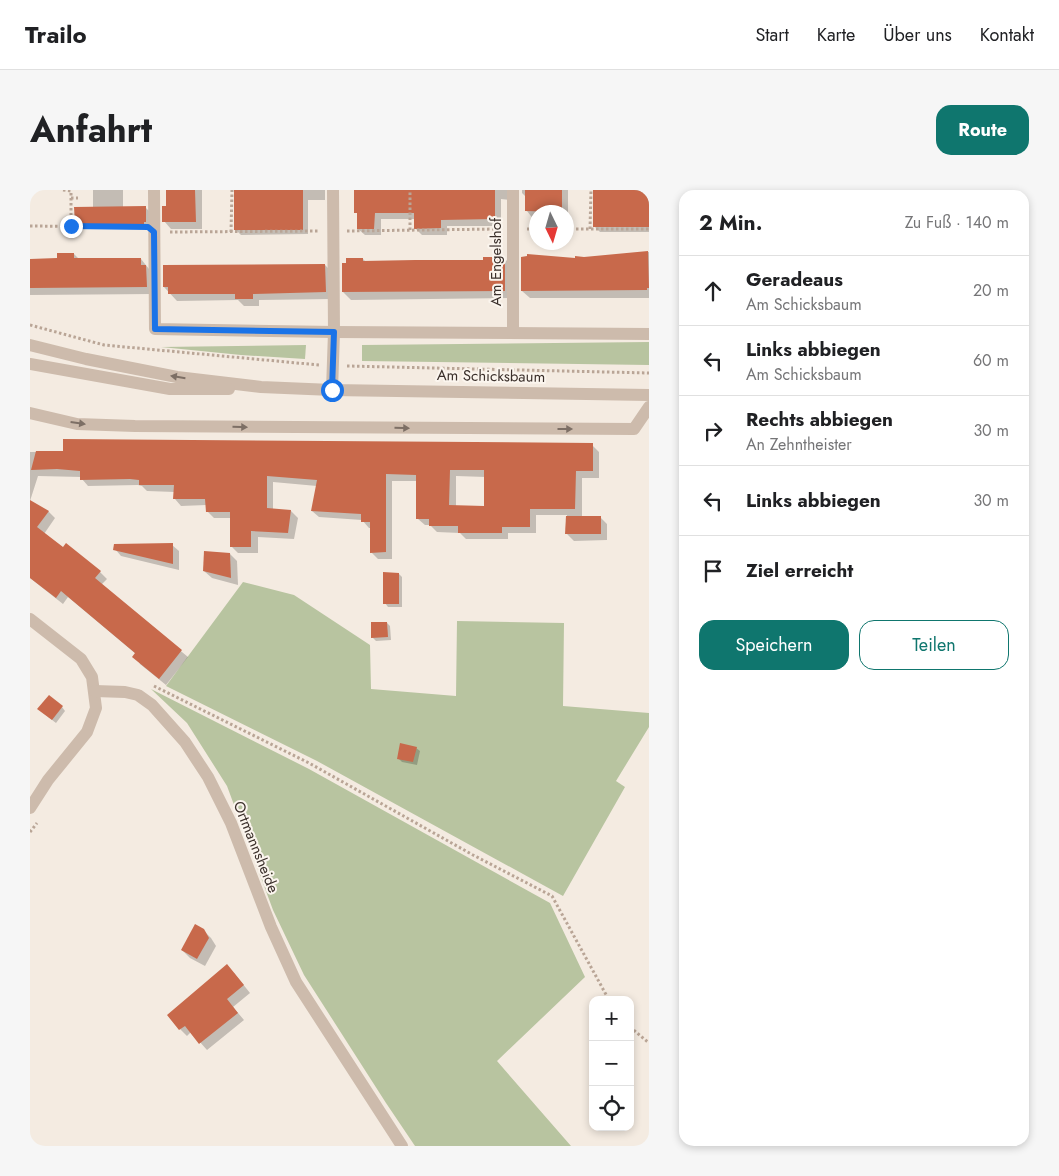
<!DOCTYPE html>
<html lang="de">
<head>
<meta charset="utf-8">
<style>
	:root { --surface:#fff; --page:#f6f6f6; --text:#202124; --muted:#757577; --line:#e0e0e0; --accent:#0f766e }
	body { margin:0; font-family:Jost,sans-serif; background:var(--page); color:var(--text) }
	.controls { position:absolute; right:15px; bottom:15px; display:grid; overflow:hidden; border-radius:10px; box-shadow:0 2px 8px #0003 }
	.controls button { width:45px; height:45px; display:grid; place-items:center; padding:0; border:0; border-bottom:1px solid var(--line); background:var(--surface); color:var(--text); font:25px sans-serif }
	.compass { position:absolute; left:499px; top:15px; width:45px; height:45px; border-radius:50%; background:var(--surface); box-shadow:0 2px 8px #0003; rotate:175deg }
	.stop { position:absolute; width:15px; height:15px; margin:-11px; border:4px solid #1a73e8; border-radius:50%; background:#fff }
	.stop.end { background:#1a73e8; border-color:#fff; box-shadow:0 1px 5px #0008 }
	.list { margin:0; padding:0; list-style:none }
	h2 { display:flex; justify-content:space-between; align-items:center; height:65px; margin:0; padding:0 20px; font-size:21px }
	h2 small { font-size:16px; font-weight:400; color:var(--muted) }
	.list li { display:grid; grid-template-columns:32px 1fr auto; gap:15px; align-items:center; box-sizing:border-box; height:70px; padding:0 20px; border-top:1px solid var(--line) }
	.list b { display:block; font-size:19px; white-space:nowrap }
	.list p { margin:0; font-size:16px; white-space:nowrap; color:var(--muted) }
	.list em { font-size:16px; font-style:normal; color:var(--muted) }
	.actions { display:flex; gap:10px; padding:15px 20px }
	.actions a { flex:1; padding:11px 0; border:1px solid var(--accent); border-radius:15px; text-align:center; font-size:18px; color:var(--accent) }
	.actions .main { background:var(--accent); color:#fff }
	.icon { flex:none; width:28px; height:28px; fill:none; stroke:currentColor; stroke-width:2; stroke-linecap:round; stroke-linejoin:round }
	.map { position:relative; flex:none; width:619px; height:956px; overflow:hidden; border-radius:15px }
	header { display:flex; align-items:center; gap:30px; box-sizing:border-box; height:70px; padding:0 25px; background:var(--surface); border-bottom:1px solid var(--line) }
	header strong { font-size:24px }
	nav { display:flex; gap:28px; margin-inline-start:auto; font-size:18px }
	.intro { display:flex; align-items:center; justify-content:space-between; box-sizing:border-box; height:120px; padding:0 30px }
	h1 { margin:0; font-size:35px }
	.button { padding:12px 22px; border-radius:15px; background:var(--accent); color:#fff; font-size:18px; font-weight:700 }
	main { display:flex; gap:30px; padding:0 30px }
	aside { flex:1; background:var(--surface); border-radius:15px; box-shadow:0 2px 8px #0003 }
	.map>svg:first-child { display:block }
</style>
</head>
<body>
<header>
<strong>Trailo</strong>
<nav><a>Start</a><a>Karte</a><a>Über uns</a><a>Kontakt</a></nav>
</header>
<div class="intro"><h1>Anfahrt</h1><a class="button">Route</a></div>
<main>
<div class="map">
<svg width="619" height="956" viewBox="0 0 619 956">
	<rect width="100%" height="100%" fill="#f4ebe1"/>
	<g fill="#b8c4a0">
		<polygon points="619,152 619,175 332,171 332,155"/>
		<polygon points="276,155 275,169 211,165 131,157"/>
		<polygon points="213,392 264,405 340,455 341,499 426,506 427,431 534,433 533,516 619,523 619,537 586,591 595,597 533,706 287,571 136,496"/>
		<polygon points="121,499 279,579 520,713 555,787 467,871 541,956 385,956 356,913 274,785 243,720 197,596 157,533"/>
	</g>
	<g fill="#0003" fill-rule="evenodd">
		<polygon points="63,0 93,0 93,18 115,17 121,23 119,39 51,39 46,34 63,18"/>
		<polygon points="137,0 172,0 172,39 141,39 134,31 137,17"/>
		<polygon points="205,0 295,0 295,10 278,10 278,44 211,45 206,40"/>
		<polygon points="325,0 487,0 481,10 471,9 471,36 417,36 417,45 392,45 385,38 385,29 351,29 351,45 335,45 328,39 329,25 326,22"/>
		<polygon points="492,0 538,0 538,35 536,35 536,22 507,22 507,34 497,21 496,7 492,3"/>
		<polygon points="564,0 619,0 619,42 570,42 565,37"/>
		<polygon points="619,62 619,108 500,108 492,101 546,69"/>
		<polygon points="44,64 49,69 111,69 123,84 123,104 0,105 0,70 28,70"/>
		<polygon points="474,68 482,76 482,108 321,110 313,102 333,69 336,72 454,71"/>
		<polygon points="295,75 302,82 302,109 229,110 229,116 214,116 208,110 147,111 134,97"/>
		<path d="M 562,255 L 569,262 L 569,288 L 552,288 L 552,327 L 570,327 L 577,334 L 577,350 L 544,351 L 537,344 L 537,325 L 506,325 L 506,343 L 478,343 L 478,349 L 436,349 L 430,343 L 407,342 L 400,335 L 395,335 L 388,329 L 388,291 L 362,291 L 362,369 L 348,369 L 341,362 L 342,338 L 339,338 L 332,330 L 289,327 L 282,321 L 287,296 L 243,292 L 243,320 L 261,321 L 268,328 L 264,349 L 228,347 L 228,363 L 208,363 L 202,357 L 201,328 L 184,328 L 177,321 L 176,315 L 151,316 L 145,309 L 145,302 L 117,301 L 112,296 L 108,295 L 58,296 L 52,289 L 52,287 L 8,286 L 0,311 L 19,322 L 25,328 L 14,344 L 33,359 L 70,382 L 77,389 L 71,395 L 158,467 L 136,495 L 110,474 L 106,464 L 38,407 L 33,414 L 0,388 L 0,262 ZM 426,286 L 456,287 L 456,317 L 426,316 Z"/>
		<polygon points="142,355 149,361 149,380 91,366 85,359"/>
		<polygon points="200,364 207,371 208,395 182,388 174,381"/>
		<polygon points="369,384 372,387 372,417 358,417 355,413"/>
		<polygon points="357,433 360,436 361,450 346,451 342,447"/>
		<polygon points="32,517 35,521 26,533 13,523"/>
		<polygon points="386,558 390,561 387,575 372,572 368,568"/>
		<polygon points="173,740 181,748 186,756 175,776 160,768 152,760"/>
		<polygon points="204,783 220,803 203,817 214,830 177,860 161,842 157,846 150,839"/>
	</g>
	<g fill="#c8694b" fill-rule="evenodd">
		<polygon points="136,0 165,0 166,32 132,32 132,16 136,16"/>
		<rect x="204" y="0" width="69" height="40"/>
		<polygon points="324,0 465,0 465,29 411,30 411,38 384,39 384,23 345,23 344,39 327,39 327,23 324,23"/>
		<polygon points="495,0 532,0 532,22 495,21"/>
		<rect x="563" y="0" width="56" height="37"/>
		<polygon points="116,16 116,32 114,32 114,34 45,34 44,17"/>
		<polygon points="618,61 619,98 617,98 617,100 491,101 491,67 497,66 497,64 545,68 545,66 554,67"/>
		<polygon points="27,63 44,63 44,68 111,68 111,75 116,75 117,97 0,98 0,69 27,68"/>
		<polygon points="453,67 475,67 475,101 312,102 312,73 316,73 316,68 333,68 333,71 385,70 453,70"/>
		<polygon points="295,74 296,102 223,104 223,109 205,109 205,104 138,104 138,97 133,97 133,75"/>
		<path d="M 33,249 L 563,253 L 563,281 L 546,281 L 545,319 L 500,319 L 500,337 L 472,337 L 472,343 L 428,343 L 428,336 L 399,336 L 399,329 L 386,329 L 386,285 L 356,284 L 356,362 L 340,363 L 340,332 L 331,332 L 331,324 L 281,321 L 287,290 L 237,286 L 237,318 L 261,320 L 258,343 L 221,341 L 221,357 L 200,357 L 200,322 L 176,322 L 175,309 L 143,309 L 144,295 L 109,295 L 109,290 L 100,289 L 50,290 L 50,281 L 27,279 L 1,280 L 6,261 L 33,261 ZM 420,280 L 454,280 L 454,316 L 419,315 Z"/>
		<polygon points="0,310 19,321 7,337 33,357 36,353 71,381 65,388 152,460 129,489 102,467 105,463 31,401 26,408 0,388"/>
		<polygon points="536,326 571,326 571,344 535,344"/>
		<polygon points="143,353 143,374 83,360 84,354"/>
		<polygon points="174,361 200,363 201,388 173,381"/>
		<polygon points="353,382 369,383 369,414 353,414"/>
		<polygon points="341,432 357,432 358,447 341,448"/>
		<polygon points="19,505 33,516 22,530 7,519"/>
		<polygon points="370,553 387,557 383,572 367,569"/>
		<polygon points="165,734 174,739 179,748 167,769 151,760"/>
		<polygon points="197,774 214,795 197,809 208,823 169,854 155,836 149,840 137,825"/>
	</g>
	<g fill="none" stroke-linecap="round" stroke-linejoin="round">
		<g stroke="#b9a596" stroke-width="3" stroke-dasharray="2.5 2.5" stroke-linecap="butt">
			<polyline points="33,0 41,1 41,36"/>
			<polyline points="41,8 48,8"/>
			<polyline points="0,36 110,37"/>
			<polyline points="497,39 507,39"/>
			<polyline points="536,39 619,39"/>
			<polyline points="560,39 561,0"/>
			<polyline points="380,40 380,0"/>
			<polyline points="317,41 468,39"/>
			<polyline points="140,42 288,41"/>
			<polyline points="201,42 202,0"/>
			<polyline points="0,135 74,155 289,175"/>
			<polyline points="317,176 619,183"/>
			<polyline points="124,496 279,573 443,665 522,706 579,810"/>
			<polyline points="0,642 7,633"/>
			<polyline points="600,837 619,853"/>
		</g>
		<g stroke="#cdbbac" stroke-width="12">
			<polyline points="124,0 125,139 304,142 619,144"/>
			<polyline points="483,0 483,143"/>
			<polyline points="0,155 56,169 147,187 231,197 302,200 619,205"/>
			<polyline points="0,174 140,199 199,199"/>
			<polyline points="302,200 304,142 303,0"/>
			<polyline points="0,223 47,234 105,236 604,239 619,217"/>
			<polyline points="0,429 51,469 62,487 66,518 57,542 18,590 0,618"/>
			<polyline points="65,501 95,502 108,505 122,515 155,552 178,587 201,633 241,737 266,792 372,956"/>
		</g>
	</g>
	<defs><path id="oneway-solid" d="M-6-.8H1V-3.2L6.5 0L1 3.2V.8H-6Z" transform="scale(1.25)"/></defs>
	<g fill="#7d6f65">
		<use href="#oneway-solid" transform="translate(148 187) rotate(-171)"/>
		<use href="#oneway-solid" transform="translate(48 233) rotate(8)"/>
		<use href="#oneway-solid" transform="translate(210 237) rotate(1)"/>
		<use href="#oneway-solid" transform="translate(372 238) rotate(1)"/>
		<use href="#oneway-solid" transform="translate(535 239)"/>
	</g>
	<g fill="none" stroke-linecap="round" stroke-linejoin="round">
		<polyline stroke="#1a73e8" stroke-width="6" points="41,36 118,37 124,42 125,139 304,142 302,200"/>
	</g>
	<g text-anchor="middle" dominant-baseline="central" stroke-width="4" stroke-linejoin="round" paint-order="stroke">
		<g font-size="15" fill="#3b302b" stroke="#fbf5ee">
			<text transform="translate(466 72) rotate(-90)">Am Engelshof</text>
			<text transform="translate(461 186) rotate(1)">Am Schicksbaum</text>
			<text transform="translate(226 657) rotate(68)">Ortmannsheide</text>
		</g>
	</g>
</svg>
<div class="controls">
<button>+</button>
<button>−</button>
<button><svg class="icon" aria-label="locate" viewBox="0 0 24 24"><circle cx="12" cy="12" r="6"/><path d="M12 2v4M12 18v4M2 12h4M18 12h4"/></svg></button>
</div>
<svg class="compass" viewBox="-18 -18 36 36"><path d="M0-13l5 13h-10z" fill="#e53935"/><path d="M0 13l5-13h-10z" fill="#757577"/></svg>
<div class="stop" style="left:302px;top:200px"></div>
<div class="stop end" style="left:41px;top:36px"></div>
</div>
<aside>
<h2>2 Min.<small>Zu Fuß · 140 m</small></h2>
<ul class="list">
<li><svg class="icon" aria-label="ahead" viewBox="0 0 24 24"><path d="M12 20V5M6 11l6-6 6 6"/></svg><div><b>Geradeaus</b><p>Am Schicksbaum</p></div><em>20 m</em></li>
<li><svg class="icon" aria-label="left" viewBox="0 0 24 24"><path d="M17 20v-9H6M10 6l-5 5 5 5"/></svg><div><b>Links abbiegen</b><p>Am Schicksbaum</p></div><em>60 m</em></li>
<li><svg class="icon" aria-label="right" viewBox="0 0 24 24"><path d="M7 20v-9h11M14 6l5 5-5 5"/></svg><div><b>Rechts abbiegen</b><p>An Zehntheister</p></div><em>30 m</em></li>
<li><svg class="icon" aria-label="left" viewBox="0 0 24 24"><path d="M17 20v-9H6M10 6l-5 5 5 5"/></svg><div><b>Links abbiegen</b></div><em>30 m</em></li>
<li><svg class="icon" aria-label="arrive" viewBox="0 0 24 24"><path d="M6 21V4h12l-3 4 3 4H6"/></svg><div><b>Ziel erreicht</b></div></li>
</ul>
<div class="actions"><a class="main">Speichern</a><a>Teilen</a></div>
</aside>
</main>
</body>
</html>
